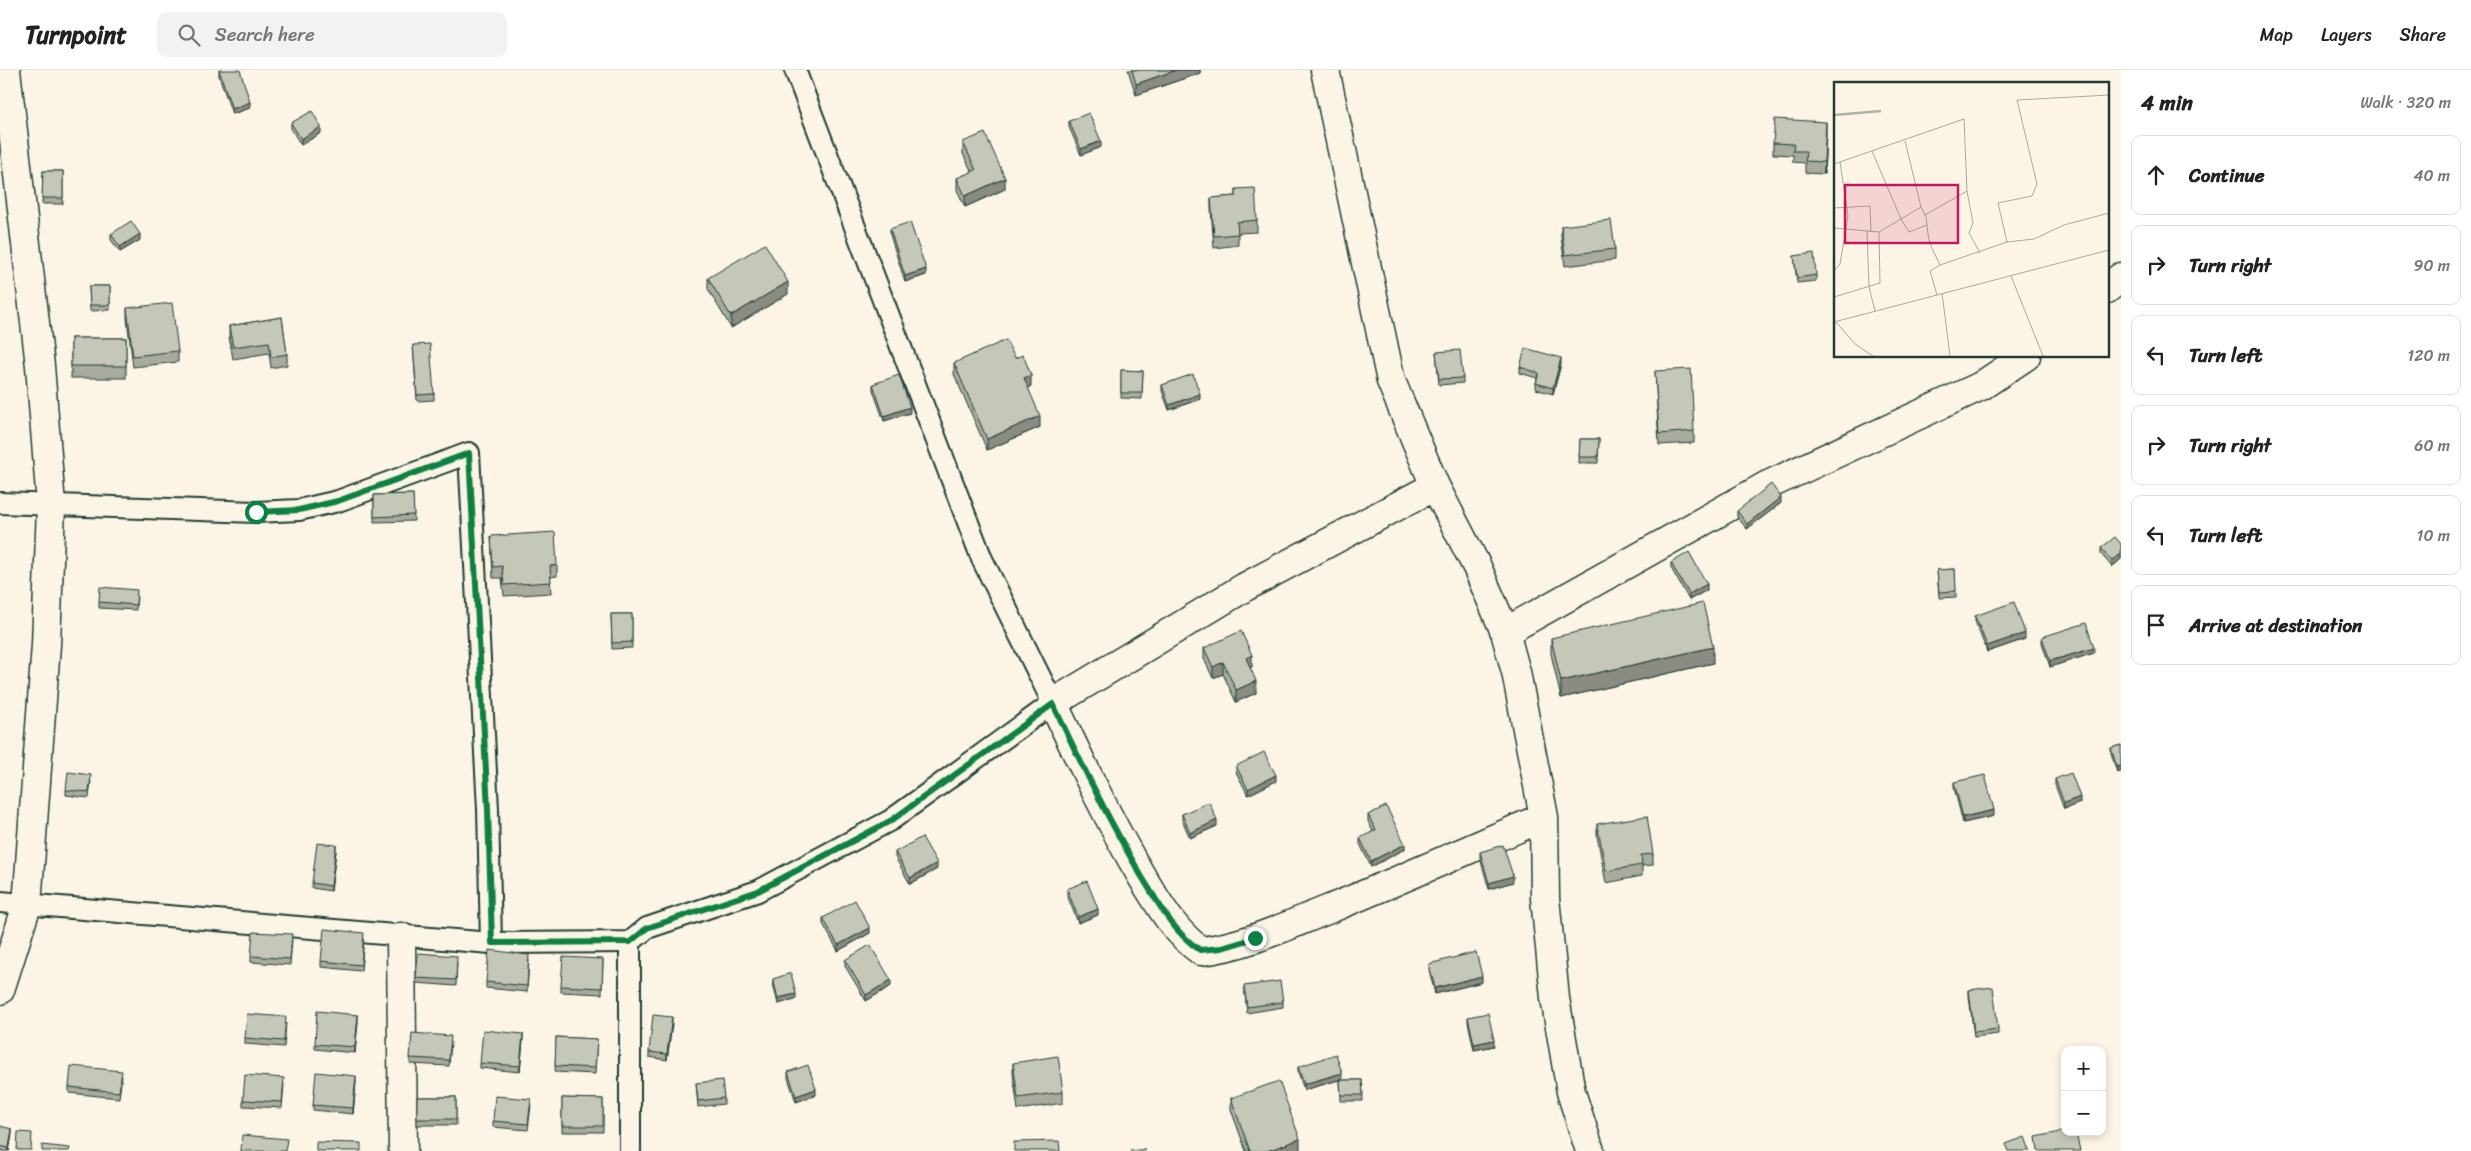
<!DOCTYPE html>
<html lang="en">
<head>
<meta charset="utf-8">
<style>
	:root { --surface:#fff; --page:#f2f2f2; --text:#222; --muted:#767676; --line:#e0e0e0 }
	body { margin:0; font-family:Sriracha,sans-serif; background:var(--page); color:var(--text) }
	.controls { position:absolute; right:15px; bottom:15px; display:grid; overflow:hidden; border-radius:10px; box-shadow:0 2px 8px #0003 }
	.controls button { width:45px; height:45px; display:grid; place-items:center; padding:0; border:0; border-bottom:1px solid var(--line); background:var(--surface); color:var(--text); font:25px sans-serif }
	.stop { position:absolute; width:15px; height:15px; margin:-11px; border:4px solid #0b8043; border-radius:50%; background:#fff }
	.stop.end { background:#0b8043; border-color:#fff; box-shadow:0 1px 5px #0008 }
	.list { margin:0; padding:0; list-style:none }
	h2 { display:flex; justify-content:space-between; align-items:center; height:65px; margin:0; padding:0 20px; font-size:21px }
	h2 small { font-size:16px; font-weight:400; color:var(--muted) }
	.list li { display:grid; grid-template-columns:32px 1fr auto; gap:15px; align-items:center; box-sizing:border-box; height:80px; margin:0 10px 10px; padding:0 10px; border:1px solid var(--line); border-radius:10px }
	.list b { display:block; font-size:19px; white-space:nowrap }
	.list em { font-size:16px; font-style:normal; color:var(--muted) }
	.icon { flex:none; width:28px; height:28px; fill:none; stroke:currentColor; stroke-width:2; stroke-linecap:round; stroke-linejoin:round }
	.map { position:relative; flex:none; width:2121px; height:1081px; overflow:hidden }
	header { display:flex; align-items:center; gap:30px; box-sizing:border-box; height:70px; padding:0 25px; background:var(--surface); border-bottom:1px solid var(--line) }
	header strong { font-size:24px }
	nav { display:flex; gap:28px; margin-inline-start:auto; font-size:18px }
	.search { width:350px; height:45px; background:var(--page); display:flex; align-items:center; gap:12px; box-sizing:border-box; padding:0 18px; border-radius:10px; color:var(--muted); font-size:19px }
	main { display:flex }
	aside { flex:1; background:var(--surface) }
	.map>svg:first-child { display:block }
</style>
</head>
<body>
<header>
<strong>Turnpoint</strong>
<div class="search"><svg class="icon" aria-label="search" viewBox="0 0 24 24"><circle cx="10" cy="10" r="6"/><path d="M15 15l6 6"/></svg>Search here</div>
<nav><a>Map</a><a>Layers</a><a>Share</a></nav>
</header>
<main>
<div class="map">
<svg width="2121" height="1081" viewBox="0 0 2121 1081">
	<rect width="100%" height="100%" fill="#fcf5e5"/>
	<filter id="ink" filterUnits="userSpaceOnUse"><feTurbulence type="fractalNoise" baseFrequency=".02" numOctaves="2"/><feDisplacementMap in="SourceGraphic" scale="10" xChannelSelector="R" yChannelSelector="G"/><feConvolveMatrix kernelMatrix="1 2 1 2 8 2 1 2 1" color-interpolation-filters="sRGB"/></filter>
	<g filter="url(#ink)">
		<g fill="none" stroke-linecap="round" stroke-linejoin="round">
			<defs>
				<g id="service">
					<polyline points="0,433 256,442 299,440 338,431 469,383 488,739 491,873"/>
					<polyline points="0,832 491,873 630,872 647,858 758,821 891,750 1053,633 982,489 795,0"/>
					<polyline points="630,1081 630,872"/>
				</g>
				<g id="minor">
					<polyline points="1325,0 1391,311 1435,416"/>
					<polyline points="2107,219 2121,207"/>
					<polyline points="1505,562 1766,416 1981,316 2026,286"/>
					<path d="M 1544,747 C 1472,778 1400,810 1327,840 C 1286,856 1245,876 1201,881 C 1174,862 1159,834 1142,807 C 1109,751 1081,692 1053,633 L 1245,517 L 1435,416 L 1477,497 L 1505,562 L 1516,602 L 1544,747 L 1545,828 L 1555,928 L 1571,1022 L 1590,1081"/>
					<polyline points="401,867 403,1081"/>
					<polyline points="0,920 27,835 46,575 51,435 40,296 6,0"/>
				</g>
			</defs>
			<use href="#service" stroke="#1f3d34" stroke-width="24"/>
			<use href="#minor" stroke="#1f3d34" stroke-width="31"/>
			<use href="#service" stroke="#fcf5e5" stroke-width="20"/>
			<use href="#minor" stroke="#fcf5e5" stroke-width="28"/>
		</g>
		<g fill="#a9ab9f" stroke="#1f3d34">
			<polygon points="219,0 250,38 232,44 219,6"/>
			<polygon points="1128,0 1200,0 1200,3 1136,25"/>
			<polygon points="1069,51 1101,77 1081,85 1069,57"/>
			<polygon points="291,53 321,63 301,75 291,59"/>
			<polygon points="1826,63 1824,104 1805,103 1805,93 1793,92 1793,85 1773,84 1773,73"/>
			<polygon points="963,72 1005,119 965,137 957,120 957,108 972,102 963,84"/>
			<polygon points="43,101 63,101 63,134 42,134"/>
			<polygon points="1236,119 1257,150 1257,162 1238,163 1238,175 1214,178 1211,139 1211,128 1236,126"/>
			<polygon points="1561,156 1615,179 1615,190 1565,196 1561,167"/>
			<polygon points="890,159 926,205 905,212 890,165"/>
			<polygon points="111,164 140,170 120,182 111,170"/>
			<polygon points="1794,186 1816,205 1816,211 1797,213"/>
			<polygon points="708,208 788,224 731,258 708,219"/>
			<polygon points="89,216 110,216 110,240 90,241"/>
			<polygon points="127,238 178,281 178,292 133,297 127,249"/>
			<polygon points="282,247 287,284 287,295 271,298 269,283 233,289 229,267 229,256"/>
			<rect x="71" y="268" width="55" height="40"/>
			<polygon points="413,275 434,324 434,330 417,331"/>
			<polygon points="1436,282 1463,308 1463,313 1439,315"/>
			<polygon points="1015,288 1031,316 1028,318 1040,357 987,380 954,304 954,293"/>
			<polygon points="1561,294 1553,324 1536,319 1536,313 1537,308 1520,303 1520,297"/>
			<polygon points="1121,300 1143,301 1142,329 1121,328"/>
			<polygon points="1655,301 1694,361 1694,373 1659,375"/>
			<polygon points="873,314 910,343 884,351 873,320"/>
			<polygon points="1162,315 1200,329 1169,340 1162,321"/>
			<polygon points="1580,369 1599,369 1598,393 1579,393"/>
			<polygon points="413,424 414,451 374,452 374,425"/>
			<polygon points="1781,433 1747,459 1737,447 1737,441"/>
			<polygon points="491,466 557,495 557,506 550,507 551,523 504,526 502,508 493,508"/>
			<polygon points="2121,474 2121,489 2112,497 2101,484 2101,478"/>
			<polygon points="1671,493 1707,520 1689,530 1671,498"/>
			<polygon points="1955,499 1956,527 1939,528 1937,500"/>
			<polygon points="137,525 136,540 99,538 99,532"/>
			<polygon points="611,544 632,544 632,578 612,579"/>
			<polygon points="1975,546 2025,569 1987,582 1975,551"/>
			<polygon points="2042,567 2094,583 2050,597 2042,573"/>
			<polygon points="1551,568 1713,593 1561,628 1551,584"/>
			<polygon points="1204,578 1252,597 1250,598 1256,623 1236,632 1223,604 1213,608 1204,589"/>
			<polygon points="2121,675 2117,703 2111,683 2111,678"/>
			<polygon points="1236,696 1276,711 1248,725 1236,702"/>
			<polygon points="2055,709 2080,733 2064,739 2055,715"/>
			<polygon points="91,711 89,728 66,725 66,720"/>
			<polygon points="1954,712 1994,746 1963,753 1954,718"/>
			<polygon points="1182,744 1217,756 1190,768 1182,750"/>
			<polygon points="1368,745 1405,779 1371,797 1360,774 1360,768 1373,762 1368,751"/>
			<polygon points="1597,754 1653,784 1653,795 1642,796 1642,806 1606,813 1597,766"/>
			<polygon points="336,781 331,821 312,818 312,813"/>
			<polygon points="895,782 937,799 910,814 895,787"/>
			<polygon points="1480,782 1513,812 1489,819 1480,788"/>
			<polygon points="1067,819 1098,845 1078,853 1067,825"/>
			<polygon points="823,848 870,863 838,881 823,854"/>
			<polygon points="364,868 361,901 321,897 321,891"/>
			<polygon points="292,870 290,895 251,892 251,886"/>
			<polygon points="603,889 602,924 561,922 561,916"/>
			<polygon points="529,890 527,922 486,918 486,912"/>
			<polygon points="845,890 891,916 866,931 845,896"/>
			<polygon points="457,892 456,916 416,913 416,908"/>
			<polygon points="1429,894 1482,912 1435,924 1429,900"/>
			<polygon points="773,909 796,929 778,934 773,914"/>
			<polygon points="1244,916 1283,932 1283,937 1247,943"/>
			<polygon points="1969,920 1998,959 1998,964 1974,967 1969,926"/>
			<polygon points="1468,947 1494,976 1474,980 1468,952"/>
			<polygon points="358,951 355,983 315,979 315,974"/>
			<polygon points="286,953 284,977 245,974 245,968"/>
			<polygon points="672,953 667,990 649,987 649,982"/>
			<polygon points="556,967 597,969 595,1004 555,1002"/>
			<polygon points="523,970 520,1002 480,998 480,993"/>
			<polygon points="451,972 449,996 410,994 410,988"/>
			<polygon points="1013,993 1063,1022 1063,1033 1018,1040 1013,1004"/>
			<polygon points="1298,997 1342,1009 1304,1020 1298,1002"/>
			<polygon points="788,1002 816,1025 796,1032 788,1008"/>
			<polygon points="122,1006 119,1028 69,1023 69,1017"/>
			<polygon points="1340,1010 1362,1010 1363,1031 1341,1031"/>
			<polygon points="356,1012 353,1044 313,1040 313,1035"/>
			<polygon points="696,1013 724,1028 724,1034 698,1037"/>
			<polygon points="284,1014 282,1038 243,1036 243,1030"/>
			<rect x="417" y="1027" width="39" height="28"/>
			<polygon points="562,1028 603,1029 603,1062 562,1062"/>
			<polygon points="1231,1028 1300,1080 1298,1081 1246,1081 1231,1040"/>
			<polygon points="531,1035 528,1060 493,1057 493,1051"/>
			<polygon points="0,1056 12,1064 9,1081 0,1081"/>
		</g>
		<g fill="#8a8b82" stroke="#1f3d34">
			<polygon points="1176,0 1200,0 1200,3 1136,25 1136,14"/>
			<polygon points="250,32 250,38 232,44 232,39"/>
			<polygon points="1826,52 1826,63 1824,104 1824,92"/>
			<polygon points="321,57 321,63 301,75 301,69"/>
			<polygon points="1101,71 1101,77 1081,85 1081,79"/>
			<polygon points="1005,108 1005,119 965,137 965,126"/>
			<polygon points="140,164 140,170 120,182 120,177"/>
			<polygon points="926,199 926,205 905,212 905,206"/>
			<polygon points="788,212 788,224 731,258 731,246"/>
			<polygon points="1561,288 1561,294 1553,324 1553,318"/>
			<polygon points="1031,305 1031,316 1024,320 1024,308"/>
			<polygon points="1200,324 1200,329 1169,340 1169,335"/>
			<polygon points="910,337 910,343 884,351 884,346"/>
			<polygon points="1040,346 1040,357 987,380 987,369"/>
			<polygon points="1781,427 1781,433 1747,459 1747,454"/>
			<polygon points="2121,484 2121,489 2112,497 2112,491"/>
			<polygon points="1707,514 1707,520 1689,530 1689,524"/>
			<polygon points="2025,563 2025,569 1987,582 1987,576"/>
			<polygon points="1713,577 1713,593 1561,628 1561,611"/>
			<polygon points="2094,578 2094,583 2050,597 2050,591"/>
			<polygon points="1252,585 1252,597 1246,600 1246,588"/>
			<polygon points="1223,592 1223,604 1213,608 1213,597"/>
			<polygon points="1256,611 1256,623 1236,632 1236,620"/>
			<polygon points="2121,696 2121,702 2117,703 2117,697"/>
			<polygon points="1276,705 1276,711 1248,725 1248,719"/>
			<polygon points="2080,727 2080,733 2064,739 2064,733"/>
			<polygon points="1994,740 1994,746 1963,753 1963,747"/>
			<polygon points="1217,750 1217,756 1190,768 1190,763"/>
			<polygon points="1405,774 1405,779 1371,797 1371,791"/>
			<polygon points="336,775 336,781 331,821 331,816"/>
			<polygon points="937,793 937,799 910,814 910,808"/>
			<polygon points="1513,806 1513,812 1489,819 1489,813"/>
			<polygon points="1098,839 1098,845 1078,853 1078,847"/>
			<polygon points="870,858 870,863 838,881 838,875"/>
			<polygon points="1482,906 1482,912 1435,924 1435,918"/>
			<polygon points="891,910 891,916 866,931 866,925"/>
			<polygon points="796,924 796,929 778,934 778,928"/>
			<polygon points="358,945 358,951 355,983 355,977"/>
			<polygon points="672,947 672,953 667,990 667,984"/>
			<polygon points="523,964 523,970 520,1002 520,996"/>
			<polygon points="1494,970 1494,976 1474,980 1474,974"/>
			<polygon points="1342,1003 1342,1009 1304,1020 1304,1014"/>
			<polygon points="356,1006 356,1012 353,1044 353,1038"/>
			<polygon points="816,1019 816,1025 796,1032 796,1026"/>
			<polygon points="12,1059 12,1064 9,1081 9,1078"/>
			<polygon points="1300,1069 1300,1080 1298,1081 1267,1081"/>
		</g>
		<g fill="#c5c7b9" stroke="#1f3d34">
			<polygon points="219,0 240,0 250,32 232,39"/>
			<polygon points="1132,0 1176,0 1136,14"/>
			<polygon points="312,41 321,57 301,69 291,53"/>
			<polygon points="1089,43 1101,71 1081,79 1069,51"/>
			<polygon points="1775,49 1826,52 1824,92 1805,91 1806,81 1793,81 1794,74 1773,73"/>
			<polygon points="985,63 1005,108 965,126 957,108 976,100 963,72"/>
			<polygon points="43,101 63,101 63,128 42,128"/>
			<polygon points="1255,118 1257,150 1237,152 1238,164 1214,166 1211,128 1236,126 1236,119"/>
			<polygon points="1611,150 1615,179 1565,185 1561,156"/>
			<polygon points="131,151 140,164 120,177 111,164"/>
			<polygon points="910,152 926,199 905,206 890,159"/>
			<polygon points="765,174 788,212 731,246 708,208"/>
			<polygon points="1814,183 1816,205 1797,208 1794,186"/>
			<polygon points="89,216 110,216 110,235 90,235"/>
			<polygon points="172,233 178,281 133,286 127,238"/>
			<polygon points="282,247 287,284 271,287 269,272 233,277 229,256"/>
			<rect x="71" y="268" width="55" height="28"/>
			<polygon points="1006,270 1015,288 1023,285 1031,305 1024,308 1040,346 987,369 954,293"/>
			<polygon points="430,274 434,324 417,325 413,275"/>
			<polygon points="1525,278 1561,288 1553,318 1536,313 1539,303 1520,297"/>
			<polygon points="1460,280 1463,308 1439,309 1436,282"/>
			<polygon points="1691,299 1694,361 1659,364 1655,301"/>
			<polygon points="1121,300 1143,301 1142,323 1121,323"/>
			<polygon points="1193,304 1200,324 1169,335 1162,315"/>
			<polygon points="899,305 910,337 884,346 873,314"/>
			<polygon points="1580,369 1599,369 1598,387 1579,387"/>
			<polygon points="1771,414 1781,427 1747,454 1737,441"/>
			<polygon points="413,424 414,445 374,447 374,425"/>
			<polygon points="555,462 557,495 550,496 551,512 504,515 502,496 493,497 491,466"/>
			<polygon points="2115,467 2121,474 2121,484 2112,491 2101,478"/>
			<polygon points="1689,482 1707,514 1689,524 1671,493"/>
			<polygon points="1955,499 1956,521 1939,522 1937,500"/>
			<polygon points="100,517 137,520 136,535 99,532"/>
			<polygon points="2014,532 2025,563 1987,576 1975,546"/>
			<polygon points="1703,533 1713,577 1561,611 1551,568"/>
			<polygon points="611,544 632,544 632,572 612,573"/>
			<polygon points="2086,553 2094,578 2050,591 2042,567"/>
			<polygon points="1241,561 1252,585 1246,588 1256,611 1236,620 1223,592 1213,597 1204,578"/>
			<polygon points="2121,675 2121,696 2117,697 2111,678"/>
			<polygon points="1264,682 1276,705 1248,719 1236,696"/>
			<polygon points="68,702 91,705 89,722 66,720"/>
			<polygon points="2071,703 2080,727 2064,733 2055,709"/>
			<polygon points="1985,705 1994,740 1963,747 1954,712"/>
			<polygon points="1209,732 1217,750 1190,763 1182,744"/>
			<polygon points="1386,736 1405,774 1371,791 1360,768 1376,760 1368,745"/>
			<polygon points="1647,746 1653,784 1641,785 1642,795 1606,801 1597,754"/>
			<polygon points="922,767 937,793 910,808 895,782"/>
			<polygon points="317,773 336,775 331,816 312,813"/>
			<polygon points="1503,775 1513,806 1489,813 1480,782"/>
			<polygon points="1087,811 1098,839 1078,847 1067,819"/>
			<polygon points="855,830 870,858 838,875 823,848"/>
			<polygon points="324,859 364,863 361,895 321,891"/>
			<polygon points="253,862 292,864 290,889 251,886"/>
			<polygon points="870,875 891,910 866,925 845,890"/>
			<polygon points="489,880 529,885 527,916 486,912"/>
			<polygon points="1476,882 1482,906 1435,918 1429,894"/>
			<polygon points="418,883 457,886 456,910 416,908"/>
			<polygon points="563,887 603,889 602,918 561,916"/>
			<polygon points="791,903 796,924 778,928 773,909"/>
			<polygon points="1280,911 1283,932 1247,937 1244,916"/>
			<polygon points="1993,917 1998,959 1974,962 1969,920"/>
			<polygon points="317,941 358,945 355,977 315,974"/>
			<polygon points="1488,943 1494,970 1474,974 1468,947"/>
			<polygon points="247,944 286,947 284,971 245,968"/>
			<polygon points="653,945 672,947 667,984 649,982"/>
			<polygon points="483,960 523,964 520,996 480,993"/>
			<polygon points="412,963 451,966 449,990 410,988"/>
			<polygon points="556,967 597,969 595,998 555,996"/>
			<polygon points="1336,984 1342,1003 1304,1014 1298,997"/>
			<polygon points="1058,986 1063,1022 1018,1028 1013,993"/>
			<polygon points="808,995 816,1019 796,1026 788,1002"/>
			<polygon points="71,996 122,1001 119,1022 69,1017"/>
			<polygon points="316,1002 356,1006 353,1038 313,1035"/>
			<polygon points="245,1005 284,1008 282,1032 243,1030"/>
			<polygon points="722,1010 724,1028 698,1031 696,1013"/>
			<polygon points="1340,1010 1362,1010 1363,1025 1341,1025"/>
			<polygon points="1279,1011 1300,1069 1267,1081 1250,1081 1231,1028"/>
			<polygon points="495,1026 531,1029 528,1054 493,1051"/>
			<rect x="417" y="1027" width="39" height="22"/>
			<polygon points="562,1028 603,1029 603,1056 562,1056"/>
			<polygon points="0,1056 12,1059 9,1078 0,1076"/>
			<polygon points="2065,1061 2065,1062 2076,1062 2080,1081 2038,1081 2036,1067"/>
			<polygon points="18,1062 32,1063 31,1080 17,1080"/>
			<polygon points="242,1065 287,1069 285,1081 241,1081"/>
			<polygon points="2025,1067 2030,1081 2009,1081 2006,1074"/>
			<polygon points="1059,1071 1060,1081 1014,1081 1014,1072"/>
			<polygon points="316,1072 361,1073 361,1081 316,1081"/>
			<polygon points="42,1075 70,1078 69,1081 42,1081"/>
			<polygon points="1145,1079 1145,1081 1130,1081"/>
		</g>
	</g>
	<g fill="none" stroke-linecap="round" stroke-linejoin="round" filter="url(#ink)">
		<path stroke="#0b8043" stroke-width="6" d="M 256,442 L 299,440 L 338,431 L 469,383 L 488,739 L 492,873 L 630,872 L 647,858 L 758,821 L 892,750 L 1053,634 C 1081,693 1109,751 1142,807 C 1159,834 1173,862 1200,880 L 1222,878 L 1255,868"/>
	</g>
	<g transform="translate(1834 12)">
		<rect width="275" height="275" fill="#fcf5e5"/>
		<path fill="none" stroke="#aeb3a7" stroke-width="2.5" d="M 0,33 L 47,29"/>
		<path fill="none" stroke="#a4ab9e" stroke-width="1" d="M 71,59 L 87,125M 0,82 L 130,37 L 133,109 L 139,141 L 135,151 L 146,171M 0,126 L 36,124 L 37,150M 91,133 L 133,109M 93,143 L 75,150 L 67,137 L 87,125 L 92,135 L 93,143 L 94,152 L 96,162 L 106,183M 0,146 L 45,150 L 67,137 L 38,69M 33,149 L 35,205 L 41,229M 173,160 L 164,121 L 198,114 L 203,102 L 183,18 L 275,13M 0,189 L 6,182 L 14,134 L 6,80M 177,194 L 209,274M 108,211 L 116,274M 103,213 L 96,189 L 106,183 L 173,160 L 200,157 L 230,143 L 275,131M 0,215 L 46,201 L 45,150M 0,240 L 275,168M 2,240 L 21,262 L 39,274"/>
		<path fill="#c2185b" fill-opacity="0.15" stroke="#c2185b" stroke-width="2.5" d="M 11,103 L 124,103 L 124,161 L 11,161 Z"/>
		<rect width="275" height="275" fill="none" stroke="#1f3d34" stroke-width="2.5"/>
	</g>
</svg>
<div class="controls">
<button>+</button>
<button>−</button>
</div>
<div class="stop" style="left:256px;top:442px"></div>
<div class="stop end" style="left:1255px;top:868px"></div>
</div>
<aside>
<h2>4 min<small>Walk · 320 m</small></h2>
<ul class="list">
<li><svg class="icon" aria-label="ahead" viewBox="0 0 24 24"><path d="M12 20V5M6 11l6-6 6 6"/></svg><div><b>Continue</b></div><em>40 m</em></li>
<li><svg class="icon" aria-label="right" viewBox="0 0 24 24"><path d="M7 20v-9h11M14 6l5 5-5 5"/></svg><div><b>Turn right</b></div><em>90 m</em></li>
<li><svg class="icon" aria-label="left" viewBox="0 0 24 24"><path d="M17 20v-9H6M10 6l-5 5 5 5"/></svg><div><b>Turn left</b></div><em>120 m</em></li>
<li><svg class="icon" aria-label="right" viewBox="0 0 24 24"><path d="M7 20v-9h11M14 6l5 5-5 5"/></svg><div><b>Turn right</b></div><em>60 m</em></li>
<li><svg class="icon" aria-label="left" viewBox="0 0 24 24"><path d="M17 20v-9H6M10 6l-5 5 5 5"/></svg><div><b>Turn left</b></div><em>10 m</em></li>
<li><svg class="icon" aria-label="arrive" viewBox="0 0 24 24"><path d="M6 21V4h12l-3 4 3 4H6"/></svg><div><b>Arrive at destination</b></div></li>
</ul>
</aside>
</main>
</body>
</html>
